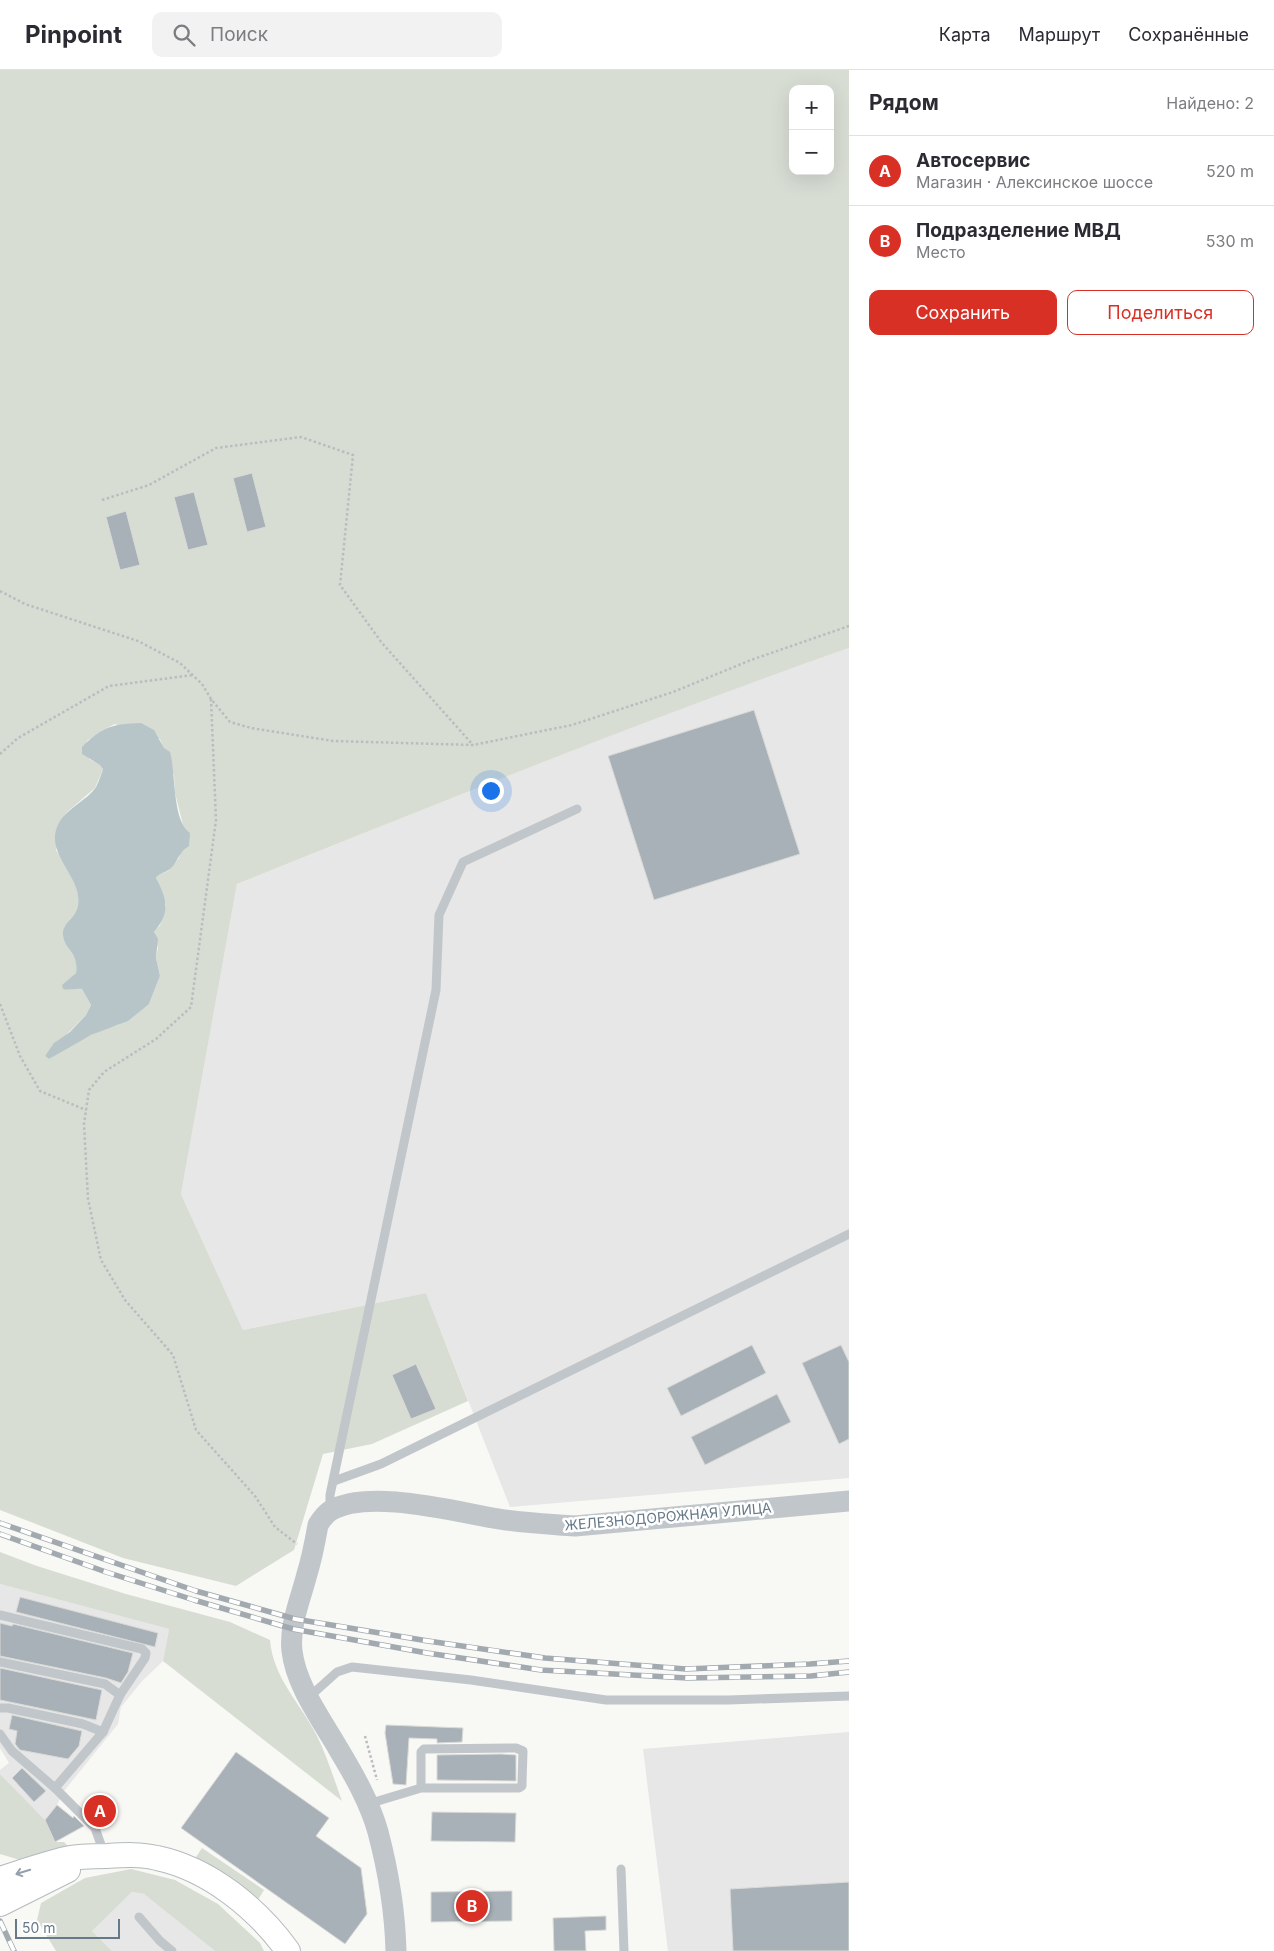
<!DOCTYPE html>
<html lang="ru">
<head>
<meta charset="utf-8">
<style>
	:root { --surface:#fff; --page:#f2f2f3; --text:#2b2b33; --muted:#7c7c81; --line:#e1e1e2; --accent:#d93025 }
	body { margin:0; font-family:Inter,sans-serif; background:var(--page); color:var(--text) }
	.controls { position:absolute; right:15px; top:15px; display:grid; overflow:hidden; border-radius:10px; box-shadow:0 5px 20px #0002 }
	.controls button { width:45px; height:45px; display:grid; place-items:center; padding:0; border:0; border-bottom:1px solid var(--line); background:var(--surface); color:var(--text); font:25px sans-serif }
	.scale { position:absolute; left:15px; bottom:12px; width:105px; box-sizing:border-box; padding-left:5px; border:2px solid #667988; border-top:0; font-size:14px; line-height:18px; white-space:nowrap; color:#667988; -webkit-text-stroke:4px #fff; paint-order:stroke }
	.you { position:absolute; left:490px; top:720px; width:18px; height:18px; margin:-12px; border:4px solid #fff; border-radius:50%; background:#1a73e8; box-shadow:0 0 0 8px #1a73e833 }
	.badge { display:grid; place-items:center; width:32px; height:32px; border-radius:50%; background:var(--accent); color:#fff; font-size:16px; font-weight:700 }
	.pin { position:absolute; translate:-50% -50%; border:2px solid #fff; box-shadow:0 1px 5px #0006 }
	.list { margin:0; padding:0; list-style:none }
	h2 { display:flex; justify-content:space-between; align-items:center; height:65px; margin:0; padding:0 20px; font-size:21px }
	h2 small { font-size:16px; font-weight:400; color:var(--muted) }
	.list li { display:grid; grid-template-columns:32px 1fr auto; gap:15px; align-items:center; box-sizing:border-box; height:70px; padding:0 20px; border-top:1px solid var(--line) }
	.list b { display:block; font-size:19px; white-space:nowrap }
	.list p { margin:0; font-size:16px; white-space:nowrap; color:var(--muted) }
	.list em { font-size:16px; font-style:normal; color:var(--muted) }
	.actions { display:flex; gap:10px; padding:15px 20px }
	.actions a { flex:1; padding:11px 0; border:1px solid var(--accent); border-radius:10px; text-align:center; font-size:18px; color:var(--accent) }
	.actions .main { background:var(--accent); color:#fff }
	.icon { flex:none; width:28px; height:28px; fill:none; stroke:currentColor; stroke-width:2; stroke-linecap:round; stroke-linejoin:round }
	.map { position:relative; flex:none; width:849px; height:1881px; overflow:hidden }
	header { display:flex; align-items:center; gap:30px; box-sizing:border-box; height:70px; padding:0 25px; background:var(--surface); border-bottom:1px solid var(--line) }
	header strong { font-size:24px }
	nav { display:flex; gap:28px; margin-inline-start:auto; font-size:18px }
	.search { width:350px; height:45px; background:var(--page); display:flex; align-items:center; gap:12px; box-sizing:border-box; padding:0 18px; border-radius:10px; color:var(--muted); font-size:19px }
	main { display:flex }
	aside { flex:1; background:var(--surface) }
	.map>svg:first-child { display:block }
</style>
</head>
<body>
<header>
<strong>Pinpoint</strong>
<div class="search"><svg class="icon" aria-label="search" viewBox="0 0 24 24"><circle cx="10" cy="10" r="6"/><path d="M15 15l6 6"/></svg>Поиск</div>
<nav><a>Карта</a><a>Маршрут</a><a>Сохранённые</a></nav>
</header>
<main>
<div class="map">
<svg width="849" height="1881" viewBox="0 0 849 1881">
	<rect width="100%" height="100%" fill="#f8f8f5"/>
	<g fill="#e6e7e6">
		<polygon points="849,578 849,1408 510,1437 426,1223 243,1260 181,1124 237,814 582,676 762,608"/>
		<polygon points="0,1514 169,1559 163,1591 142,1611 121,1637 118,1654 64,1721 57,1735 45,1750 0,1704 0,1700 9,1693 0,1678"/>
		<polygon points="849,1662 849,1881 668,1881 643,1679"/>
		<polygon points="132,1822 144,1824 215,1881 112,1881 92,1861"/>
	</g>
	<g fill="#d8ddd4" fill-rule="evenodd">
		<path d="M 0,0 L 849,0 L 849,578 C 642,650 440,733 237,814 L 181,1124 L 243,1260 L 426,1223 L 468,1331 L 372,1374 L 323,1384 L 294,1480 L 236,1516 L 123,1488 L 0,1440 ZM 793,19 L 830,19 L 830,101 L 793,101 ZM 115,654 L 160,669 L 174,705 L 175,723 L 184,759 L 179,788 L 168,801 L 158,805 L 156,808 L 166,835 L 160,855 L 154,862 L 158,878 L 156,888 L 160,906 L 149,934 L 118,955 L 104,959 L 70,975 L 49,989 L 45,986 L 86,945 L 91,935 L 82,919 L 78,918 L 68,920 L 63,915 L 76,903 C 79,885 71,887 67,873 C 65,868 65,863 64,857 C 68,853 75,847 77,842 C 85,824 65,794 56,780 L 66,743 L 95,718 L 103,699 L 101,695 L 89,689 L 87,671 L 103,660 Z"/>
		<path d="M 0,1482 L 37,1496 L 126,1524 L 230,1552 L 270,1570 C 273,1608 301,1634 317,1666 C 327,1686 334,1709 342,1731 L 163,1591 L 169,1559 L 0,1514 Z"/>
		<polygon points="0,1704 45,1750 55,1772 64,1772 69,1777 20,1790 0,1784"/>
		<polygon points="202,1778 264,1820 256,1833 194,1790"/>
		<polygon points="131,1799 175,1810 218,1834 260,1873 264,1881 215,1881 144,1824 132,1822 92,1861 112,1881 56,1881 37,1850 41,1833 85,1808"/>
	</g>
	<path fill="#b7c5c9" d="M 141,653 L 154,660 L 164,678 L 170,682 C 176,703 172,751 190,763 L 189,776 C 179,781 178,792 170,799 C 165,803 159,803 156,808 C 167,829 171,842 154,862 L 158,869 L 156,888 L 160,906 L 149,934 L 128,951 L 91,965 L 49,989 L 45,986 L 54,973 L 70,962 L 86,945 L 91,935 L 82,919 C 75,918 70,921 63,919 L 62,915 L 76,903 C 79,882 65,881 63,865 C 62,848 84,850 77,821 C 71,799 48,781 57,757 C 64,739 87,731 96,717 C 99,711 101,705 103,699 L 100,695 L 82,684 L 82,677 C 103,656 113,654 141,653 Z"/>
	<g fill="#a8b1b7" stroke="#dadad7">
		<polygon points="252,403 266,457 247,462 233,408"/>
		<polygon points="194,422 208,475 188,480 174,427"/>
		<polygon points="126,441 140,495 120,500 106,447"/>
		<polygon points="754,640 800,784 654,830 608,686"/>
		<polygon points="752,1275 766,1303 681,1346 667,1318"/>
		<polygon points="841,1275 849,1292 849,1369 839,1374 802,1293"/>
		<polygon points="416,1294 436,1339 411,1349 392,1305"/>
		<polygon points="777,1324 791,1352 705,1395 691,1367"/>
		<polygon points="20,1527 158,1563 155,1577 16,1542"/>
		<polygon points="0,1553 12,1556 13,1554 133,1583 128,1602 121,1613 106,1608 0,1586"/>
		<polygon points="0,1598 102,1620 96,1650 0,1630"/>
		<polygon points="12,1645 82,1661 79,1676 68,1689 20,1680 15,1674 17,1661 9,1659"/>
		<polygon points="386,1655 463,1658 462,1672 437,1673 437,1669 409,1668 406,1715 393,1714 385,1663"/>
		<polygon points="236,1682 329,1748 316,1766 361,1798 367,1844 345,1874 181,1758"/>
		<polygon points="501,1684 516,1685 516,1711 437,1710 437,1685"/>
		<polygon points="22,1698 46,1721 34,1732 12,1708"/>
		<polygon points="92,1727 109,1741 99,1753 83,1737"/>
		<polygon points="57,1735 73,1748 74,1746 84,1756 55,1772 45,1750"/>
		<polygon points="432,1742 516,1743 515,1772 431,1771"/>
		<polygon points="849,1812 849,1881 733,1881 730,1819"/>
		<polygon points="512,1821 512,1851 431,1852 431,1822"/>
		<polygon points="606,1846 606,1860 585,1861 586,1881 554,1881 553,1848"/>
	</g>
	<g fill="none" stroke-linecap="round" stroke-linejoin="round">
		<defs>
			<g id="secondary">
				<path d="M 0,1809 C 22,1802 44,1794 66,1789 C 79,1786 93,1786 107,1786 C 124,1785 141,1784 157,1788 C 209,1799 257,1838 288,1881"/>
				<polyline points="0,1834 68,1800"/>
			</g>
		</defs>
		<use href="#secondary" stroke="#b3babf" stroke-width="26"/>
		<g stroke="#b9bdc0" stroke-width="2.5" stroke-dasharray="2.5 2.5" stroke-linecap="butt">
			<polyline points="102,430 149,415 216,378 301,367 353,385 340,515 382,573 473,675"/>
			<polyline points="0,521 25,534 138,571 180,593 202,614 211,629 230,652 251,658 333,671 473,675 572,655 673,622 751,590 849,556"/>
			<polyline points="211,629 216,750 191,937 156,969 104,1002 89,1020 84,1054 88,1129 101,1190 125,1230 173,1285 196,1360 255,1426 275,1457 297,1474"/>
			<polyline points="0,684 18,668 109,616 193,605"/>
			<polyline points="0,934 20,986 40,1021 86,1040"/>
			<polyline points="365,1666 377,1710"/>
		</g>
		<g stroke="#c1c6ca" stroke-width="9">
			<polyline points="334,1411 381,1394 849,1164"/>
			<polyline points="330,1441 330,1425 436,920 439,845 463,792 577,739"/>
			<polyline points="0,1545 142,1579 146,1583 145,1588 120,1625 103,1662 55,1718"/>
			<polyline points="0,1592 105,1614 120,1625"/>
			<polyline points="308,1628 337,1602 352,1597 471,1610 606,1630 728,1630 849,1626"/>
			<polyline points="0,1638 8,1638 83,1654 103,1662"/>
			<polyline points="0,1664 12,1681 55,1718 95,1758 105,1786"/>
			<polyline points="368,1734 421,1718 519,1718 522,1716 522,1713 523,1681 516,1678 424,1679 421,1682 421,1718"/>
			<polyline points="621,1799 624,1881"/>
			<polyline points="139,1847 160,1871 172,1881"/>
		</g>
		<path stroke="#c1c6ca" stroke-width="21" d="M 396,1881 C 395,1841 388,1800 378,1762 C 370,1733 354,1705 339,1680 C 322,1650 296,1616 292,1581 C 289,1555 301,1528 307,1504 C 312,1488 315,1472 318,1455 C 321,1450 324,1445 330,1441 C 368,1418 456,1442 499,1449 C 524,1453 549,1454 575,1456 L 849,1431"/>
		<use href="#secondary" stroke="#fff" stroke-width="24"/>
		<defs>
			<g id="rail">
				<polyline points="0,1453 196,1521 295,1549 428,1571 545,1588 686,1599 810,1594 849,1591"/>
				<polyline points="0,1464 106,1502 194,1530 293,1559 427,1583 541,1600 687,1608 811,1606 849,1602"/>
				<polyline points="0,1851 14,1881"/>
			</g>
		</defs>
		<use href="#rail" stroke="#a2aab0" stroke-width="5.5"/>
		<use href="#rail" stroke="#fff" stroke-width="4" stroke-dasharray="11" stroke-linecap="butt"/>
	</g>
	<defs><path id="oneway-shaft" d="M-6 0H5M1.5-3L5.5 0L1.5 3" fill="none" stroke-width="1.6" stroke-linecap="round" stroke-linejoin="round" transform="scale(1.25)"/></defs>
	<use stroke="#94a1ac" href="#oneway-shaft" transform="translate(23 1802) rotate(163)"/>
	<g text-anchor="middle" dominant-baseline="central" stroke-width="5" stroke-linejoin="round" paint-order="stroke">
		<g font-size="14" fill="#667988" stroke="#fff">
			<text transform="translate(668 1446) rotate(-5)">ЖЕЛЕЗНОДОРОЖНАЯ УЛИЦА</text>
		</g>
	</g>
</svg>
<div class="controls">
<button>+</button>
<button>−</button>
</div>
<div class="scale">50 m</div>
<div class="you"></div>
<div class="pin badge" style="left:100px;top:1741px">A</div>
<div class="pin badge" style="left:472px;top:1836px">B</div>
</div>
<aside>
<h2>Рядом<small>Найдено: 2</small></h2>
<ul class="list">
<li><span class="badge">A</span><div><b>Автосервис</b><p>Магазин · Алексинское шоссе</p></div><em>520 m</em></li>
<li><span class="badge">B</span><div><b>Подразделение МВД</b><p>Место</p></div><em>530 m</em></li>
</ul>
<div class="actions"><a class="main">Сохранить</a><a>Поделиться</a></div>
</aside>
</main>
</body>
</html>
